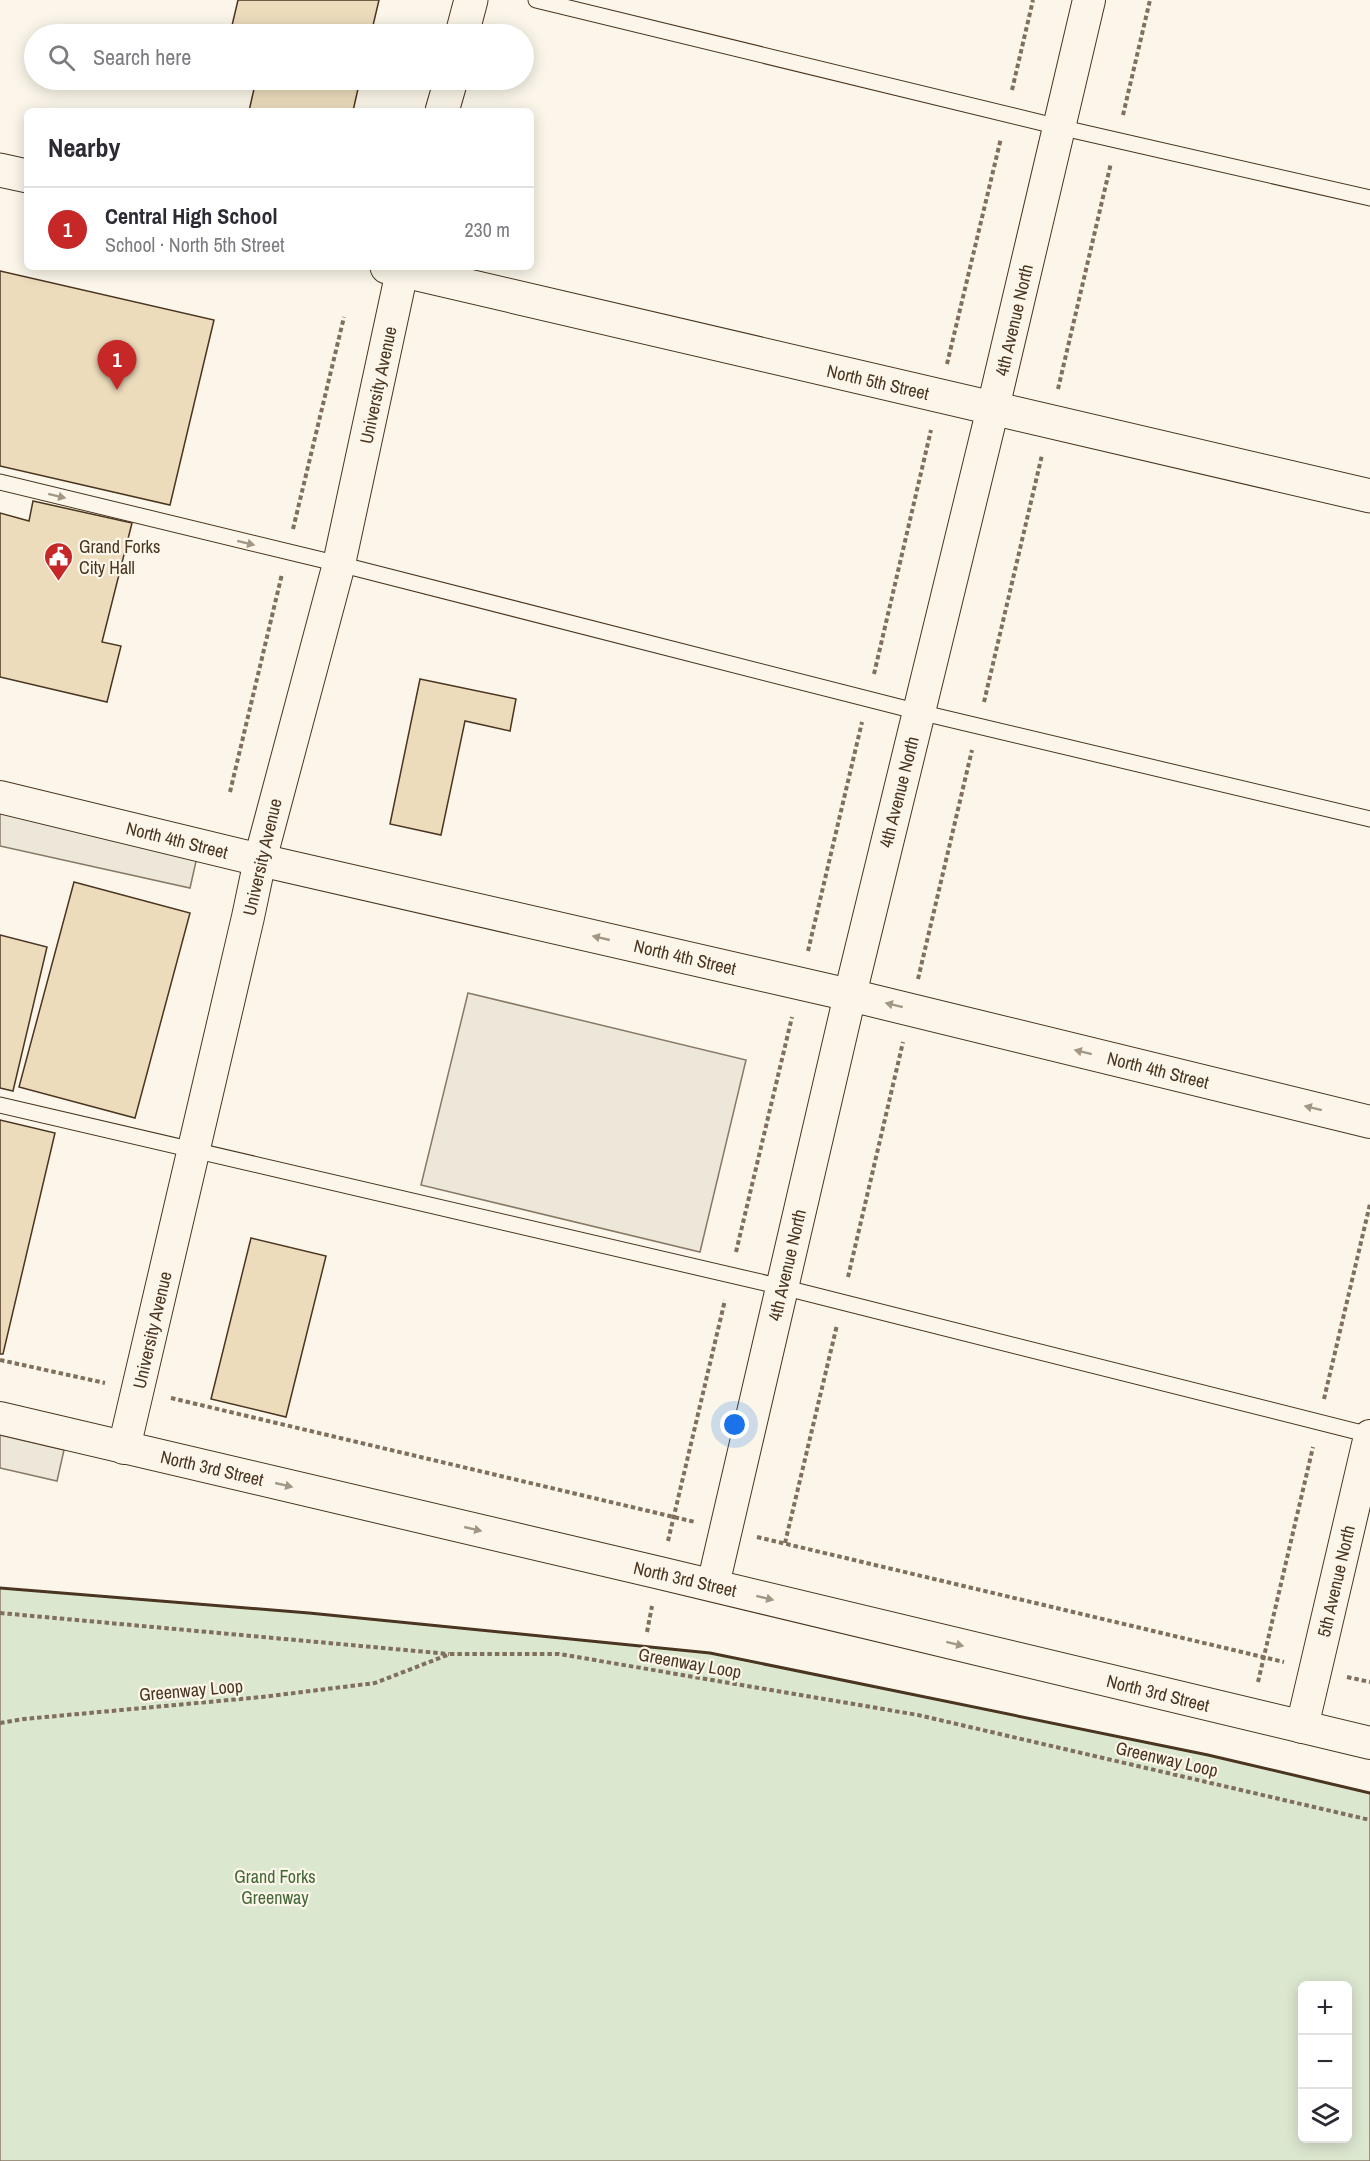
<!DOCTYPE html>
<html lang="en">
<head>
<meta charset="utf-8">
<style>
	:root { --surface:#fff; --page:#f2f2f3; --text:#2b2b33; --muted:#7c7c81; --line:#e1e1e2; --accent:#c62828 }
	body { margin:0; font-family:"Archivo Narrow",sans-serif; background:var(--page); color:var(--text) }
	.controls { position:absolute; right:18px; bottom:18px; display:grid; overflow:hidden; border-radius:9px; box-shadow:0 3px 15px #0003 }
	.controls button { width:54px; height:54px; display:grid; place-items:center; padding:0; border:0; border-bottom:2px solid var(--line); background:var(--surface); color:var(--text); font:30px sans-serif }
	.you { position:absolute; left:735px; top:1425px; width:21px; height:21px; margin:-15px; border:4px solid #fff; border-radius:50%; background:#1a73e8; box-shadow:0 0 0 9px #1a73e833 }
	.badge { display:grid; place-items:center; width:39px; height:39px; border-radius:50%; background:var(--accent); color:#fff; font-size:20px; font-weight:700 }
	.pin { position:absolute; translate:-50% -50px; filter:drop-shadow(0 2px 3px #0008) }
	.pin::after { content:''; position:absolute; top:32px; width:21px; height:18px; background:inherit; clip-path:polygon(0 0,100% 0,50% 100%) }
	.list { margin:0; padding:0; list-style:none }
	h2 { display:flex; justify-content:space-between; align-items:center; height:78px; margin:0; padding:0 24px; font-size:26px }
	h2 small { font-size:20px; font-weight:400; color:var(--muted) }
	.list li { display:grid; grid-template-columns:39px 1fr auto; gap:18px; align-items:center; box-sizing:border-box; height:84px; padding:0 24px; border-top:2px solid var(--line) }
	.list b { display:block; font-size:22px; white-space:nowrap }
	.list p { margin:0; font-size:20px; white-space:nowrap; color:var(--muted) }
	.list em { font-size:20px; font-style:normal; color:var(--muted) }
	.icon { flex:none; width:33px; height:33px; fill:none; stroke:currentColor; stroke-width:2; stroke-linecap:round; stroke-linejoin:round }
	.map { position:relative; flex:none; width:1370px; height:2161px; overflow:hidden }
	.search { position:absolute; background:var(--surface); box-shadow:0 3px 15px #0003; left:24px; top:24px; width:510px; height:66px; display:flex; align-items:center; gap:15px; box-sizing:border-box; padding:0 21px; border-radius:33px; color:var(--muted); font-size:22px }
	.panel { position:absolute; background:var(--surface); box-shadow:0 3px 15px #0003; left:24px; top:108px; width:510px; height:162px; border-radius:9px }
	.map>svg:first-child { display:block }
</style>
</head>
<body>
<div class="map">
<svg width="1370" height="2161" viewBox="0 0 1370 2161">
	<rect width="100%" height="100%" fill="#fbf6e9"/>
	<path fill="#dce7d0" stroke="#887966" stroke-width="1.5" fill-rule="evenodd" d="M 0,1588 L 309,1613 L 710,1653 L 1208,1755 L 1370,1793 L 1370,2161 L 0,2161 ZM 1302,1986 L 1348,1986 L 1348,2138 L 1302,2138 Z"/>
	<g fill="#ede7d9" stroke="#887966" stroke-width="1.5">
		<polygon points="0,813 197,857 190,888 0,846"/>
		<polygon points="468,993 746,1060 700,1252 421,1185"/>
		<polygon points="0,1435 64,1450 57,1481 0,1468"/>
	</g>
	<g fill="#ecdcbc" stroke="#4a3520" stroke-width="1.5">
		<polygon points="238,0 379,0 371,34 230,34"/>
		<polygon points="256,80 360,80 353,111 249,111"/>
		<polygon points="0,271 214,320 170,505 0,466"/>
		<polygon points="33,501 132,523 102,642 121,646 107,702 0,677 0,513 29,521"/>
		<polygon points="420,679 516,699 510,731 465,721 441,835 390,824"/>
		<polygon points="74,882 190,913 135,1118 19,1087"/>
		<polygon points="0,935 47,947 13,1091 0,1088"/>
		<polygon points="0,1120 55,1133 3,1354 0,1354"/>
		<polygon points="251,1238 326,1256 286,1417 211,1399"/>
	</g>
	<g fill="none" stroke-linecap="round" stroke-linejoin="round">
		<defs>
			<g id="service">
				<polyline points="536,0 1059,127 1370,198"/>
				<polyline points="0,482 339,564 919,712 1370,819"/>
				<polyline points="0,1105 782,1287 1370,1435"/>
			</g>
			<g id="minor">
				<polyline points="0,797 260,860 850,995 1370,1122"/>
				<polyline points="0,1418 660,1573 1370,1743"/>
				<polyline points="124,1448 248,917 260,860 339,564 402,271"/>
				<polyline points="713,1585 850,995 993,408 1089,0"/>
				<polyline points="1302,1727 1370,1436"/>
			</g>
			<g id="tertiary">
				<polyline points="462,34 471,0"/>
				<polyline points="442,111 451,80"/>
			</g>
			<g id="primary">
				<polyline points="0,170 27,176"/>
				<polyline points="387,267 1370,496"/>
			</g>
		</defs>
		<use href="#service" stroke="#4a3520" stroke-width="17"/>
		<use href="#minor" stroke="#4a3520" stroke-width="34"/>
		<use href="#tertiary" stroke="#4a3520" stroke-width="35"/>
		<use href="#primary" stroke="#4a3520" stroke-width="35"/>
		<g stroke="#7f6f5c" stroke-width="4" stroke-dasharray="4.5 3" stroke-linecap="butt">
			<polyline points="1012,90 1033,0"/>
			<polyline points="1123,115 1150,0"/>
			<polyline points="947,364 1001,138"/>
			<polyline points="1058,389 1111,163"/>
			<polyline points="293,529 344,317"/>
			<polyline points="874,674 931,430"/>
			<polyline points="984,702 1042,455"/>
			<polyline points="230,792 282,574"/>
			<polyline points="808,951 862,722"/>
			<polyline points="918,979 972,750"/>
			<polyline points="736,1252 792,1017"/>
			<polyline points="848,1277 903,1042"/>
			<polyline points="0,1360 105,1383"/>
			<polyline points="171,1398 695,1522"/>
			<polyline points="1324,1399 1370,1204"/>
			<polyline points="757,1537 1284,1662"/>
			<polyline points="668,1541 725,1300"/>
			<polyline points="785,1543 837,1325"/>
			<polyline points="0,1613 449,1654"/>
			<polyline points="647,1632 652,1606"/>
			<polyline points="1347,1677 1370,1682"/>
			<polyline points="1258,1682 1313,1447"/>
			<polyline points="0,1723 24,1719 262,1697 375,1683 450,1654 559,1654 918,1715 1370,1820"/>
		</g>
		<use href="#service" stroke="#fbf6e9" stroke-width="15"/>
		<use href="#minor" stroke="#fbf6e9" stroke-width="32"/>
		<use href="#tertiary" stroke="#fbf6e9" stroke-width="33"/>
		<use href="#primary" stroke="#fbf6e9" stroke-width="33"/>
		<polyline stroke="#4a3520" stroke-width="3" points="0,1588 309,1613 710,1653 1208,1755 1370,1793"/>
	</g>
	<defs><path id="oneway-solid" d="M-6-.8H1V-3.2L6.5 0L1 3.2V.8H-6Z" transform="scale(1.5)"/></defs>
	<g fill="#a29684">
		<use href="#oneway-solid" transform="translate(57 496) rotate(14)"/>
		<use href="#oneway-solid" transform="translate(246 543) rotate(14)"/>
		<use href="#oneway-solid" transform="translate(601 938) rotate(-167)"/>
		<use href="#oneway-solid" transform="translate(894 1005) rotate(-166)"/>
		<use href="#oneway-solid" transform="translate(1083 1052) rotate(-166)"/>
		<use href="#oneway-solid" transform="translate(1313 1108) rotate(-166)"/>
		<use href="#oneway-solid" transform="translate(284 1485) rotate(13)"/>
		<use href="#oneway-solid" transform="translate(473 1529) rotate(13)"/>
		<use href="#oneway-solid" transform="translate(765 1598) rotate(14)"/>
		<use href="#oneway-solid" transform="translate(955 1644) rotate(14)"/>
	</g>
	<defs>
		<symbol id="civic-pin" viewBox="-11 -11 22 30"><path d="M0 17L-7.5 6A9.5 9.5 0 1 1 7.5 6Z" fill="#c62828" stroke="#fbf6e9"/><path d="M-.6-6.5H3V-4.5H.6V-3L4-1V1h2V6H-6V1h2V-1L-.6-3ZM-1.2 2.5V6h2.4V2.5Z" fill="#fff"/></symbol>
	</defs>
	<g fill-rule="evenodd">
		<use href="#civic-pin" x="42" y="540" width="33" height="45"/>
	</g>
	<g text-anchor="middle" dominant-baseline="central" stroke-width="4.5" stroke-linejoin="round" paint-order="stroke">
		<g font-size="18" fill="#4a3520" stroke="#fbf6e9">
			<text transform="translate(1014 320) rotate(-77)">4th Avenue North</text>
			<text transform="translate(878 382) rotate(13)">North 5th Street</text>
			<text transform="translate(378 385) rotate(-78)">University Avenue</text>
			<text transform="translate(899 792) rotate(-76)">4th Avenue North</text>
			<text transform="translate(177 840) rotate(14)">North 4th Street</text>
			<text transform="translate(262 857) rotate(-77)">University Avenue</text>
			<text transform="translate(685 957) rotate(13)">North 4th Street</text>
			<text transform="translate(1158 1070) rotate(14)">North 4th Street</text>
			<text transform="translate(787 1265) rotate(-77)">4th Avenue North</text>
			<text transform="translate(152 1330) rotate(-77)">University Avenue</text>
			<text transform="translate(212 1468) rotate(13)">North 3rd Street</text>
			<text transform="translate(685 1579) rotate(13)">North 3rd Street</text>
			<text transform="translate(1336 1581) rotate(-77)">5th Avenue North</text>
			<text transform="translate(690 1663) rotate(10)">Greenway Loop</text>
			<text transform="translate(191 1690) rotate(-5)">Greenway Loop</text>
			<text transform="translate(1158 1693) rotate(14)">North 3rd Street</text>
			<text transform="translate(1167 1759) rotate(13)">Greenway Loop</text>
		</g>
		<g font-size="18" fill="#4a3520" stroke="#fbf6e9" text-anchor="start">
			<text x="79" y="546">Grand Forks<tspan x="79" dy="21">City Hall</tspan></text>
		</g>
		<g font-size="18" fill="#436837" stroke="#fbf6e9">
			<text x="275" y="1876">Grand Forks<tspan x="275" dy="21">Greenway</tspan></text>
		</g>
	</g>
</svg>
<div class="controls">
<button>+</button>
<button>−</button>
<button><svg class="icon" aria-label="layers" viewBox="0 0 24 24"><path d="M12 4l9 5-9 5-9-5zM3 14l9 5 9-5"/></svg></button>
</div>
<div class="you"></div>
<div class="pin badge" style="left:117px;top:390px">1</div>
<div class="search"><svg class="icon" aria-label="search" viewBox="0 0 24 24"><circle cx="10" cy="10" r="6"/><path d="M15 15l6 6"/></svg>Search here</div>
<section class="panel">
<h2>Nearby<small></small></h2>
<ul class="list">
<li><span class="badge">1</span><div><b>Central High School</b><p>School · North 5th Street</p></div><em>230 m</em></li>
</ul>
</section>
</div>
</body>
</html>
